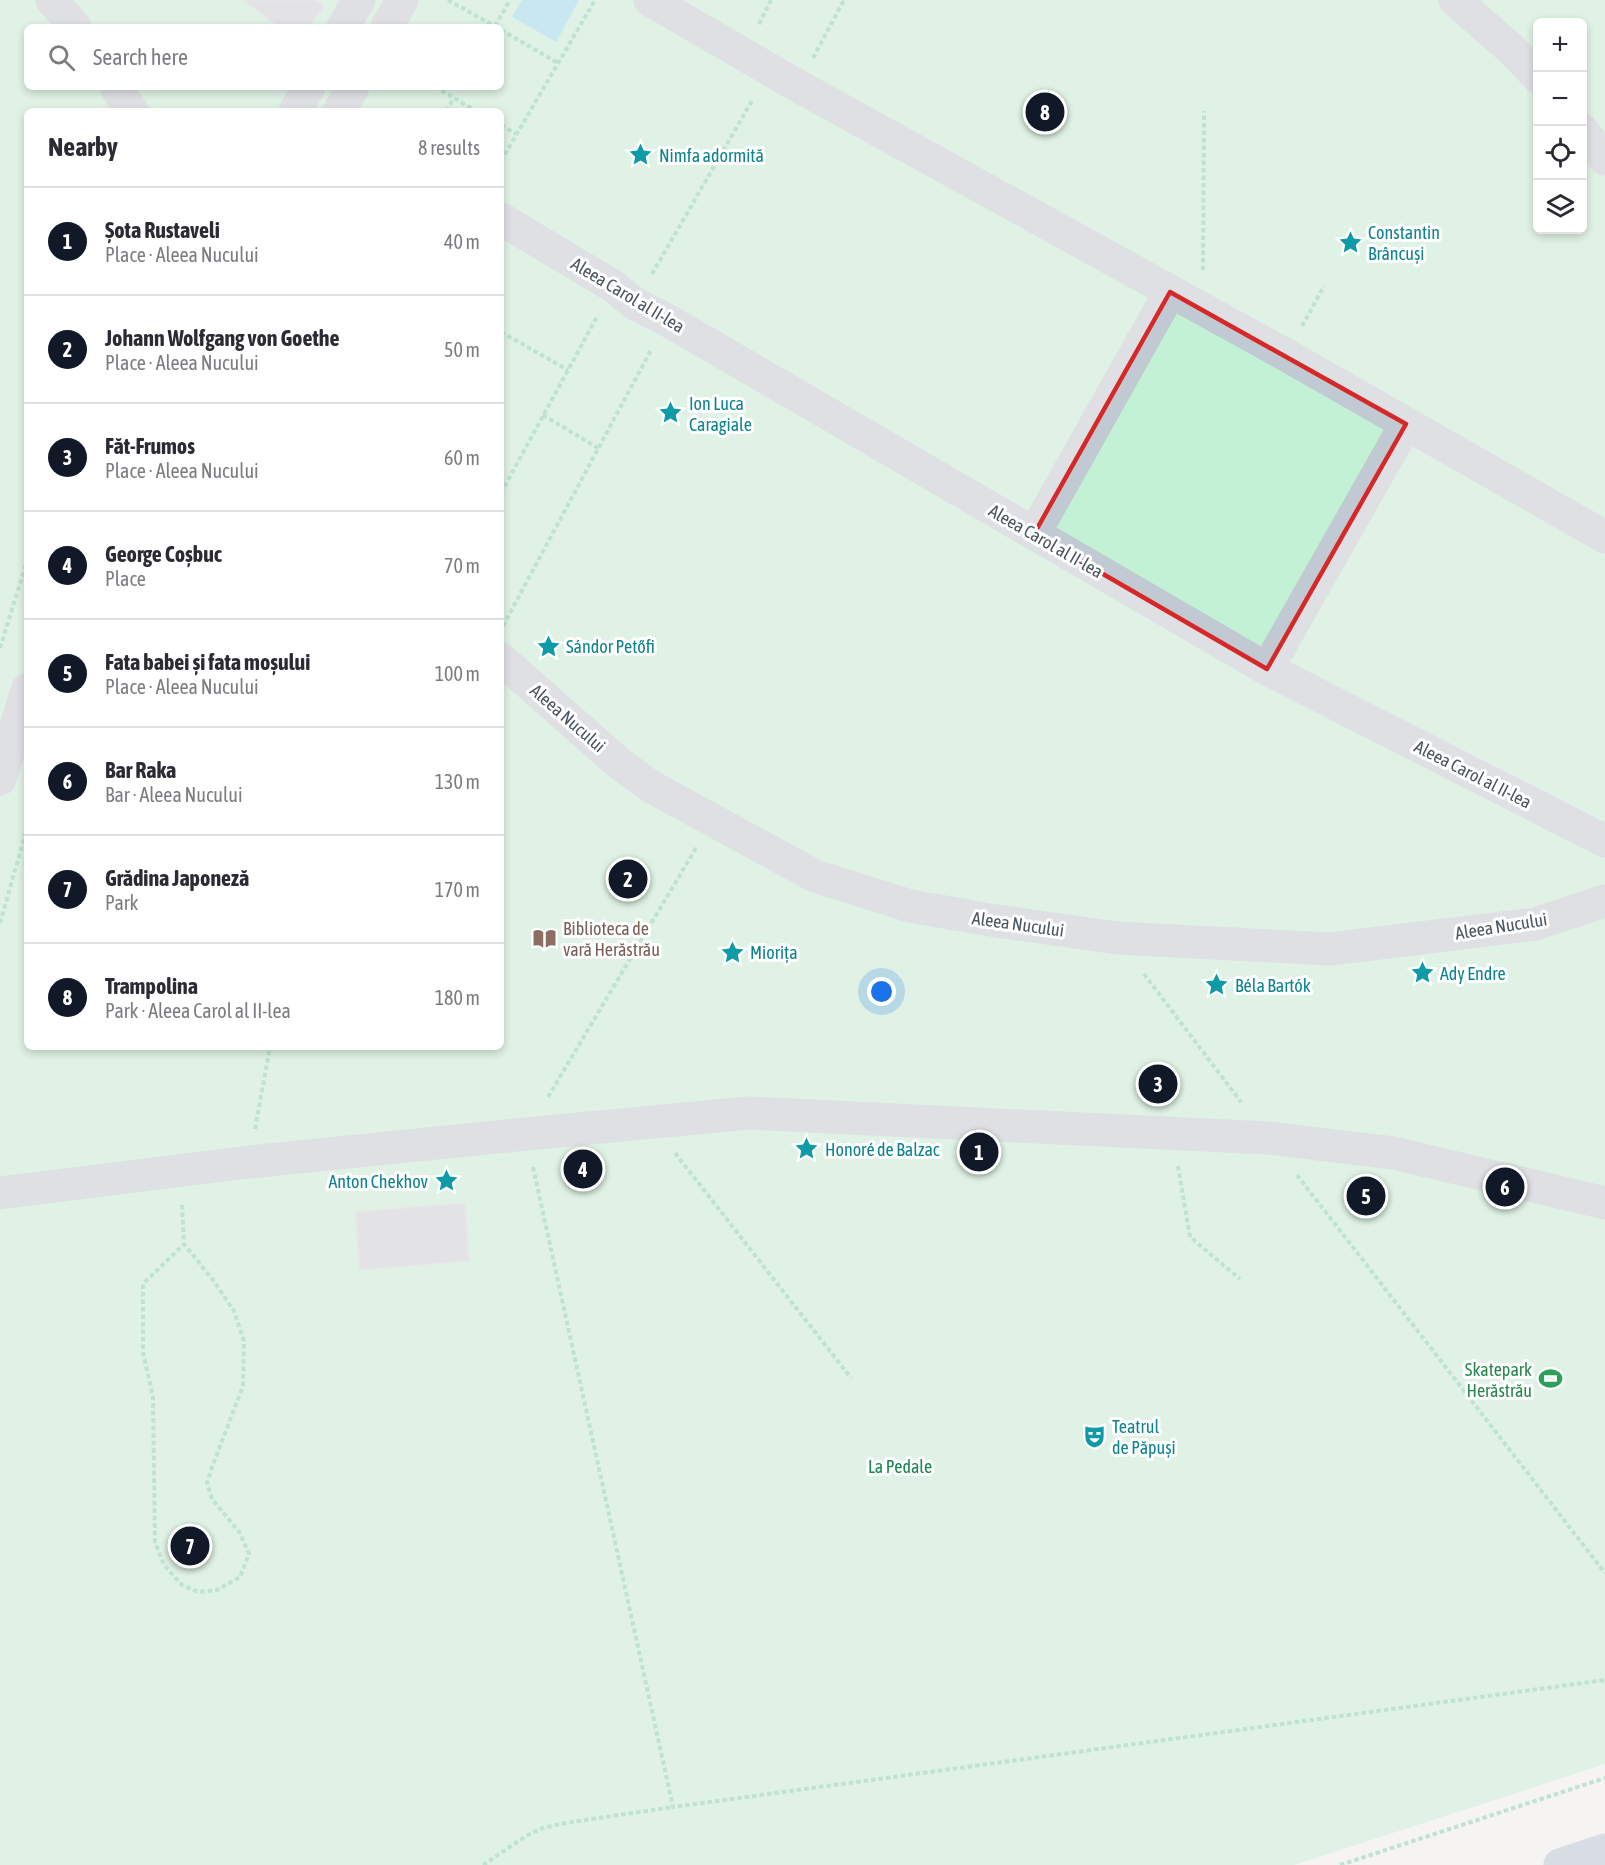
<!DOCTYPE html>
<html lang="en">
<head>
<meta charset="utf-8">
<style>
	:root { --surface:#fff; --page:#f2f2f3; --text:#2b2b33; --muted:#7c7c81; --line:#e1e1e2; --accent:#111827 }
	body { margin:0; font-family:"Asap Condensed",sans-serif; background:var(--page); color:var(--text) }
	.controls { position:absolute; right:18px; top:18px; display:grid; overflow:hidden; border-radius:9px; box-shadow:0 3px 9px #0003 }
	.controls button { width:54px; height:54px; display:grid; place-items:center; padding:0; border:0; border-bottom:2px solid var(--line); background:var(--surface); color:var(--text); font:30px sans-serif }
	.you { position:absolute; left:882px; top:992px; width:21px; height:21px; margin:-15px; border:4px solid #fff; border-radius:50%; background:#1a73e8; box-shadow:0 0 0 9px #1a73e833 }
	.badge { display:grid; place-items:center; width:39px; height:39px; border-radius:50%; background:var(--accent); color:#fff; font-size:20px; font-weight:700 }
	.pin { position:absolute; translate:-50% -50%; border:3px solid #fff; box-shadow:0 2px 6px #0006 }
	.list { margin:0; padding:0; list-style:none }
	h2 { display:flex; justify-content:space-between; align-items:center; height:78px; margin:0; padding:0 24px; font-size:26px }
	h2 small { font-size:20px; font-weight:400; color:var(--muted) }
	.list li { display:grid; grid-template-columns:39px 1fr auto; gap:18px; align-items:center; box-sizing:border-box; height:108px; padding:0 24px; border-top:2px solid var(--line) }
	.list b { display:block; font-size:22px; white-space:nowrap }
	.list p { margin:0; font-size:20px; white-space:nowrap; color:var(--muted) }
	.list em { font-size:20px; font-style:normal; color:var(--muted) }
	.icon { flex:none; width:33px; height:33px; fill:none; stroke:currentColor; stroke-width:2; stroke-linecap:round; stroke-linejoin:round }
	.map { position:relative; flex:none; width:1605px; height:1865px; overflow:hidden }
	.search { position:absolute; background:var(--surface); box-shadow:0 3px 9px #0003; left:24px; top:24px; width:480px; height:66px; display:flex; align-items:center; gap:15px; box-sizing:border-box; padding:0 21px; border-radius:9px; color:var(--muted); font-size:22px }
	.panel { position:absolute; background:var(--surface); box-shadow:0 3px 9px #0003; left:24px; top:108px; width:480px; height:942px; border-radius:9px }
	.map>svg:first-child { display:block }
</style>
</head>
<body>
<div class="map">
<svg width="1605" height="1865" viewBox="0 0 1605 1865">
	<rect width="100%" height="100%" fill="#f5f3f3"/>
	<path fill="#c3f1d5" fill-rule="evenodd" d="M 0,0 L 1605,0 L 1605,1764 L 1294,1865 L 0,1865 ZM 1538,22 L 1582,22 L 1582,230 L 1538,230 ZM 27,27 L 501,27 L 501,87 L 27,87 ZM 27,111 L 501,111 L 501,1047 L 27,1047 Z"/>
	<polygon fill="#90daee" points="522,0 579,0 556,42 512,17"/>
	<g fill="#cdcfd5" stroke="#d7d9de" stroke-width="1.5">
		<polygon points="243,0 316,0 324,6 309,27 279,27"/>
		<polygon points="465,1203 469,1261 360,1270 355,1212"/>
	</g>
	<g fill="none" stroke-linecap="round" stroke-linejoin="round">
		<g stroke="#7ad0a6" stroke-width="4" stroke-dasharray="4.5 3" stroke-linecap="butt">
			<polyline points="448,0 496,27"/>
			<polyline points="759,24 771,0"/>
			<polyline points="495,26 510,0"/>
			<polyline points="501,30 558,63"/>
			<polyline points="813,58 844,0"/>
			<polyline points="435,87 476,111"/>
			<polyline points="446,111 454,98"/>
			<polyline points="501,125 516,134"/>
			<polyline points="501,161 595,0"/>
			<polyline points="1203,270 1204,111"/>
			<polyline points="652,274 753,99"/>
			<polyline points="1302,326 1324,286"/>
			<polyline points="501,332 568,370"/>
			<polyline points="543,415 598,448"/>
			<polyline points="501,493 598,315"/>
			<polyline points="503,626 651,350"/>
			<polyline points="0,648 27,561"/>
			<polyline points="0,923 27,828"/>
			<polyline points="1144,974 1241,1102"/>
			<polyline points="548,1097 696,848"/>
			<polyline points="255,1129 270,1047"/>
			<polyline points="675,1153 851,1378"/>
			<polyline points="1178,1166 1190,1237 1240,1279"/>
			<polyline points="533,1167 673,1807 1605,1680"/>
			<polyline points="1297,1175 1605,1573"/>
			<polyline points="182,1205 184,1244 213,1280 234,1311 244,1341 243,1386 212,1467 207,1483 212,1499 240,1533 249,1554 240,1577 217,1590 198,1592 182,1585 164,1565 155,1542 153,1397 143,1352 143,1284 184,1244"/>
			<polyline points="483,1865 526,1836 543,1828 565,1823 673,1807"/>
			<polyline points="1340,1865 1605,1778"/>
		</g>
		<g stroke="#c1cad2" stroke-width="33">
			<polyline points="52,0 75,27"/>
			<polyline points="650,0 798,86 1286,355 1605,537"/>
			<polyline points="1455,0 1511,49 1538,77"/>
			<polyline points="343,27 359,0"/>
			<polyline points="387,27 402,0"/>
			<polyline points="116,87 132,111"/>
			<polyline points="295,111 309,87"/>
			<polyline points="339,111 353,87"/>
			<polyline points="1582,130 1605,159"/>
			<polyline points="501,219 613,286 635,304 667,320 1267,669 1605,841"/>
			<polyline points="1034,534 1170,292"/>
			<polyline points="501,659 620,764 650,786 815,876 910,906 990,920 1117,938 1330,949 1535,924 1605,901"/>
			<polyline points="1267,669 1406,424"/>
			<polyline points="0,779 27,690"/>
			<polyline points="0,1193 249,1162 526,1134 749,1113 1268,1138 1393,1153 1605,1203"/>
		</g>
		<polyline stroke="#b3c2d1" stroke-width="33" points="1560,1865 1605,1850"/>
	</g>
	<path d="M0 0H1605V1865H0ZM 1170,292 L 1406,424 L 1267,669 L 1034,534 Z" fill="#f5f3f3" fill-opacity=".55" fill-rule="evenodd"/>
	<path fill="none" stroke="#d62828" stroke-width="4.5" stroke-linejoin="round" d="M 1170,292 L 1406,424 L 1267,669 L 1034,534 Z"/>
	<defs>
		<symbol id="sight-bare" viewBox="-9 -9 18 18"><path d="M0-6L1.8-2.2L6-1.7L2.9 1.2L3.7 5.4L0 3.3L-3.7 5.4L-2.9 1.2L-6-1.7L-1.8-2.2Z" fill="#0f9aa8" stroke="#fff" stroke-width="2.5" paint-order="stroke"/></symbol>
		<symbol id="library-bare" viewBox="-9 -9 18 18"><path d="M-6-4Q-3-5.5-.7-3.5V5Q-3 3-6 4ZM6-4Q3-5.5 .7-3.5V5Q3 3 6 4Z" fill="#8d6e63" stroke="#fff" stroke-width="2.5" paint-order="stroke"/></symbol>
		<symbol id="stadium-bare" viewBox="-9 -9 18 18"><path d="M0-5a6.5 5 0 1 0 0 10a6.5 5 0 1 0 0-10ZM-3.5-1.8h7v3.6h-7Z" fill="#2e9e5b" stroke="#fff" stroke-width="2.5" paint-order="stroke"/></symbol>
		<symbol id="theatre-bare" viewBox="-9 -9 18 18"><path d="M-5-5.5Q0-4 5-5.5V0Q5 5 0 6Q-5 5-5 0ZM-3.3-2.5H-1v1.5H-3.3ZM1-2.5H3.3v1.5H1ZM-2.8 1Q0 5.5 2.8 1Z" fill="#0f9aa8" stroke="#fff" stroke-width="2.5" paint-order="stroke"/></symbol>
	</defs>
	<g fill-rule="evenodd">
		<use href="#sight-bare" x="624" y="138" width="33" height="33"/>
		<use href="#sight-bare" x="1334" y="226" width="33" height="33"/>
		<use href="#sight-bare" x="654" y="396" width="33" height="33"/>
		<use href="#sight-bare" x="532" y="630" width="33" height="33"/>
		<use href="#library-bare" x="528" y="922" width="33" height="33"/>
		<use href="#sight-bare" x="716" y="936" width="33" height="33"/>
		<use href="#sight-bare" x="1406" y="956" width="33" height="33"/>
		<use href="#sight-bare" x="1200" y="968" width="33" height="33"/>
		<use href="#sight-bare" x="790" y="1132" width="33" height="33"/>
		<use href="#sight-bare" x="430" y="1164" width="33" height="33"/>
		<use href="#stadium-bare" x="1534" y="1362" width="33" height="33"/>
		<use href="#theatre-bare" x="1078" y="1420" width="33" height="33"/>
	</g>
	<g text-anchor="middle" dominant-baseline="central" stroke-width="6" stroke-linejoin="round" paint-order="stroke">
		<g font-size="18" fill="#0d838f" stroke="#fff" text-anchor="start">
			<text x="659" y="155">Nimfa adormită</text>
			<text x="1368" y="232">Constantin<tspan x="1368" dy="21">Brâncuși</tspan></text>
			<text x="689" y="403">Ion Luca<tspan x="689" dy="21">Caragiale</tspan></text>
			<text x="566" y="646">Sándor Petőfi</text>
			<text x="750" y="952">Miorița</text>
			<text x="1440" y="973">Ady Endre</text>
			<text x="1235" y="985">Béla Bartók</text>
			<text x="825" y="1149">Honoré de Balzac</text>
			<text x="428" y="1181" text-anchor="end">Anton Chekhov</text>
			<text x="1112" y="1426">Teatrul<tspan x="1112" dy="21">de Păpuși</tspan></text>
		</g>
		<g font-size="18" fill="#4a5661" stroke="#fff">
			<text transform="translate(628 295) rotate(31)">Aleea Carol al II-lea</text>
			<text transform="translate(1046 541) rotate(30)">Aleea Carol al II-lea</text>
			<text transform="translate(568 718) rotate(41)">Aleea Nucului</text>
			<text transform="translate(1473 774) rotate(27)">Aleea Carol al II-lea</text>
			<text transform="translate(1018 924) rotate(8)">Aleea Nucului</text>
			<text transform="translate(1501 926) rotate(-9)">Aleea Nucului</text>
		</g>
		<g font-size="18" fill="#785e54" stroke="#fff" text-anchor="start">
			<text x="563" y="928">Biblioteca de<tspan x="563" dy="21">vară Herăstrău</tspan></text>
		</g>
		<g font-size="18" fill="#27864d" stroke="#fff" text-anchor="end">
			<text x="1532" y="1369">Skatepark<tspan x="1532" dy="21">Herăstrău</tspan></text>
		</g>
		<g font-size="18" fill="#17864f" stroke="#fff">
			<text x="900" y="1466">La Pedale</text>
		</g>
	</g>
</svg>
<div class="controls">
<button>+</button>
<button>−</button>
<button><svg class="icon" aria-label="locate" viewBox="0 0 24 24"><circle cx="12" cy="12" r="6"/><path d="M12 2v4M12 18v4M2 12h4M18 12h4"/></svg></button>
<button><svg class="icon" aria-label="layers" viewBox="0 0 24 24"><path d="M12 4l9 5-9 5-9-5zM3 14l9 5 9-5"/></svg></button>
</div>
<div class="you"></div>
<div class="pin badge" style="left:979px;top:1152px">1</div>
<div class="pin badge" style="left:628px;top:879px">2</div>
<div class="pin badge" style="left:1158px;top:1084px">3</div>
<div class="pin badge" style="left:583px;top:1169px">4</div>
<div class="pin badge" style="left:1366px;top:1196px">5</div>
<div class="pin badge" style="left:1505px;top:1187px">6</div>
<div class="pin badge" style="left:190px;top:1546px">7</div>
<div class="pin badge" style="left:1045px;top:112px">8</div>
<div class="search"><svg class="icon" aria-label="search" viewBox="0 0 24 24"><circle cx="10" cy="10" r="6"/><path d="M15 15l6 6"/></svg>Search here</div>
<section class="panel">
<h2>Nearby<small>8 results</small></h2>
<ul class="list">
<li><span class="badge">1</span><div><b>Șota Rustaveli</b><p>Place · Aleea Nucului</p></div><em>40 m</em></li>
<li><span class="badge">2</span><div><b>Johann Wolfgang von Goethe</b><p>Place · Aleea Nucului</p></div><em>50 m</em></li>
<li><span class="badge">3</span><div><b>Făt-Frumos</b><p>Place · Aleea Nucului</p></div><em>60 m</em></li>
<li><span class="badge">4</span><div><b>George Coșbuc</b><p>Place</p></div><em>70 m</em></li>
<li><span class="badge">5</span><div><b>Fata babei și fata moșului</b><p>Place · Aleea Nucului</p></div><em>100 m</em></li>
<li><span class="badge">6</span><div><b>Bar Raka</b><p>Bar · Aleea Nucului</p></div><em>130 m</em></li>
<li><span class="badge">7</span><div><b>Grădina Japoneză</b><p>Park</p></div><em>170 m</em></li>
<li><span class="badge">8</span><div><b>Trampolina</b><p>Park · Aleea Carol al II-lea</p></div><em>180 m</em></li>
</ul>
</section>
</div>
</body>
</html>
